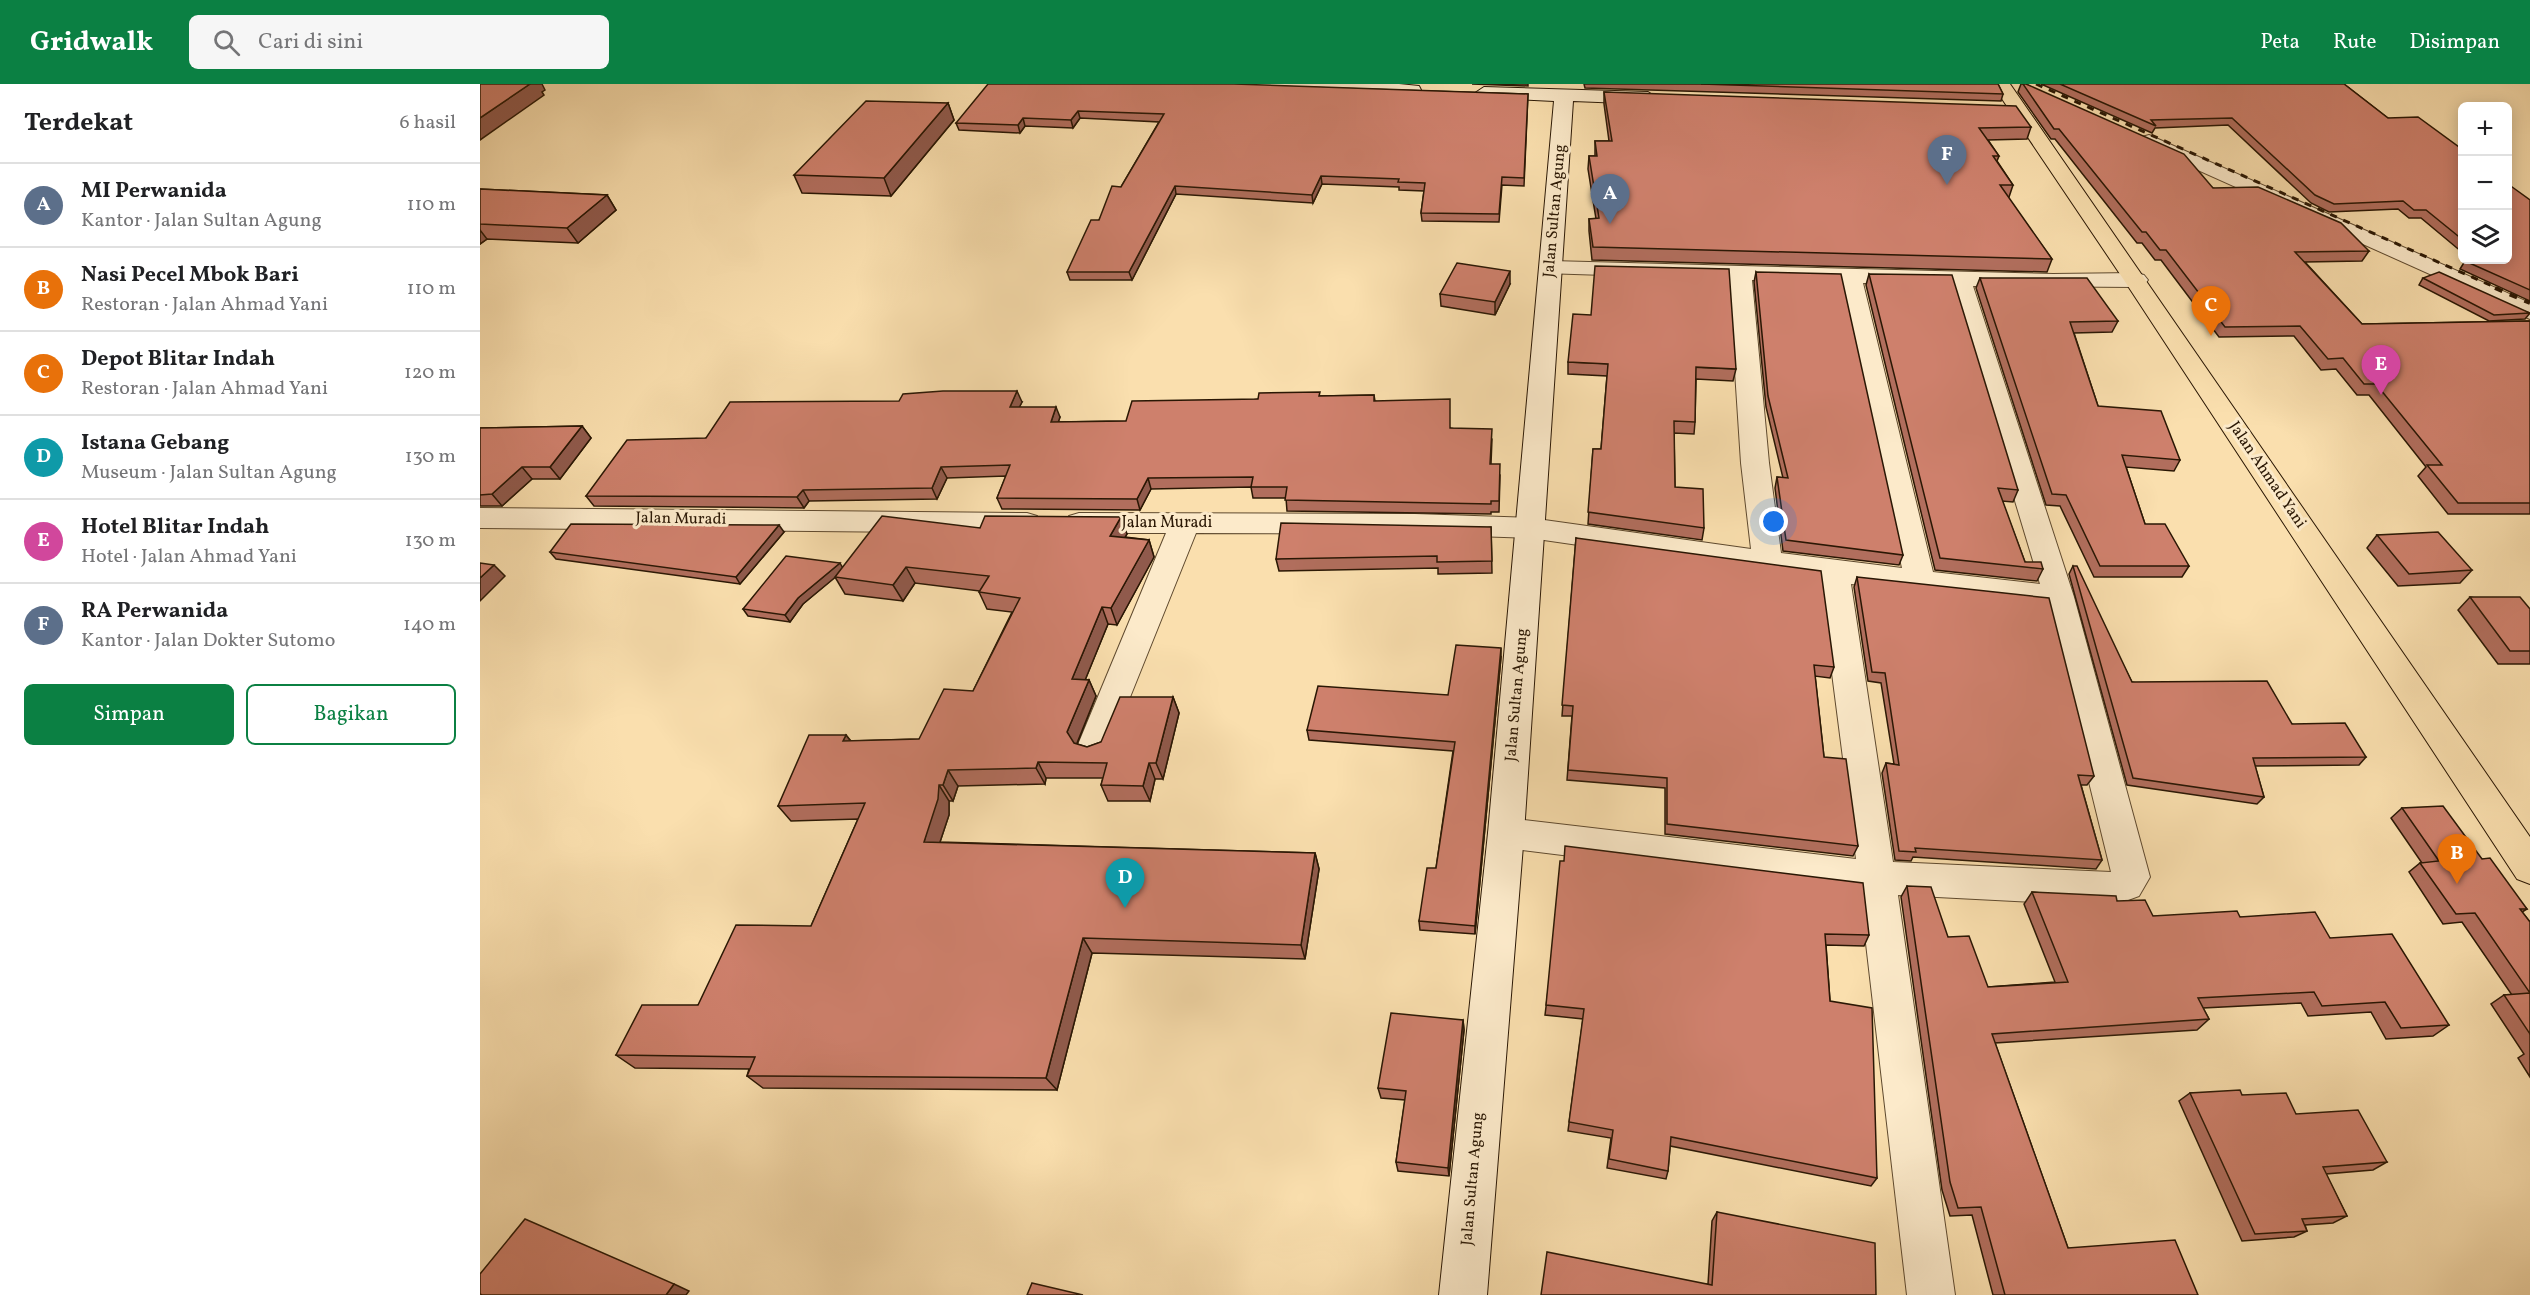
<!DOCTYPE html>
<html lang="id">
<head>
<meta charset="utf-8">
<style>
	:root { --surface:#fff; --page:#f6f6f6; --text:#202124; --muted:#757577; --line:#e0e0e0; --accent:#0b8043 }
	body { margin:0; font-family:Vollkorn,serif; background:var(--page); color:var(--text) }
	.controls { position:absolute; right:18px; top:18px; display:grid; overflow:hidden; border-radius:9px; box-shadow:0 3px 15px #0003 }
	.controls button { width:54px; height:54px; display:grid; place-items:center; padding:0; border:0; border-bottom:2px solid var(--line); background:var(--surface); color:var(--text); font:30px sans-serif }
	.you { position:absolute; left:1294px; top:438px; width:21px; height:21px; margin:-15px; border:4px solid #fff; border-radius:50%; background:#1a73e8; box-shadow:0 0 0 9px #1a73e833 }
	.badge { display:grid; place-items:center; width:39px; height:39px; border-radius:50%; background:var(--accent); color:#fff; font-size:20px; font-weight:700 }
	.pin { position:absolute; translate:-50% -50px; filter:drop-shadow(0 2px 3px #0008) }
	.pin::after { content:''; position:absolute; top:32px; width:21px; height:18px; background:inherit; clip-path:polygon(0 0,100% 0,50% 100%) }
	.list { margin:0; padding:0; list-style:none }
	h2 { display:flex; justify-content:space-between; align-items:center; height:78px; margin:0; padding:0 24px; font-size:26px }
	h2 small { font-size:20px; font-weight:400; color:var(--muted) }
	.list li { display:grid; grid-template-columns:39px 1fr auto; gap:18px; align-items:center; box-sizing:border-box; height:84px; padding:0 24px; border-top:2px solid var(--line) }
	.list b { display:block; font-size:22px; white-space:nowrap }
	.list p { margin:0; font-size:20px; white-space:nowrap; color:var(--muted) }
	.list em { font-size:20px; font-style:normal; color:var(--muted) }
	.actions { display:flex; gap:12px; padding:18px 24px }
	.actions a { flex:1; padding:14px 0; border:2px solid var(--accent); border-radius:9px; text-align:center; font-size:21px; color:var(--accent) }
	.actions .main { background:var(--accent); color:#fff }
	.icon { flex:none; width:33px; height:33px; fill:none; stroke:currentColor; stroke-width:2; stroke-linecap:round; stroke-linejoin:round }
	.map { position:relative; flex:none; width:2050px; height:1211px; overflow:hidden }
	header { display:flex; align-items:center; gap:36px; box-sizing:border-box; height:84px; padding:0 30px; background:var(--accent); color:#fff }
	header strong { font-size:28px }
	nav { display:flex; gap:33px; margin-inline-start:auto; font-size:21px }
	.search { width:420px; height:54px; background:var(--page); display:flex; align-items:center; gap:15px; box-sizing:border-box; padding:0 21px; border-radius:9px; color:var(--muted); font-size:22px }
	main { display:flex }
	aside { flex:1; background:var(--surface) }
	.map>svg:first-child { display:block }
</style>
</head>
<body>
<header>
<strong>Gridwalk</strong>
<div class="search"><svg class="icon" aria-label="search" viewBox="0 0 24 24"><circle cx="10" cy="10" r="6"/><path d="M15 15l6 6"/></svg>Cari di sini</div>
<nav><a>Peta</a><a>Rute</a><a>Disimpan</a></nav>
</header>
<main>
<aside>
<h2>Terdekat<small>6 hasil</small></h2>
<ul class="list">
<li><span class="badge" style="background:#5c6f8a">A</span><div><b>MI Perwanida</b><p>Kantor · Jalan Sultan Agung</p></div><em>110 m</em></li>
<li><span class="badge" style="background:#e8710a">B</span><div><b>Nasi Pecel Mbok Bari</b><p>Restoran · Jalan Ahmad Yani</p></div><em>110 m</em></li>
<li><span class="badge" style="background:#e8710a">C</span><div><b>Depot Blitar Indah</b><p>Restoran · Jalan Ahmad Yani</p></div><em>120 m</em></li>
<li><span class="badge" style="background:#0f9aa8">D</span><div><b>Istana Gebang</b><p>Museum · Jalan Sultan Agung</p></div><em>130 m</em></li>
<li><span class="badge" style="background:#d1479c">E</span><div><b>Hotel Blitar Indah</b><p>Hotel · Jalan Ahmad Yani</p></div><em>130 m</em></li>
<li><span class="badge" style="background:#5c6f8a">F</span><div><b>RA Perwanida</b><p>Kantor · Jalan Dokter Sutomo</p></div><em>140 m</em></li>
</ul>
<div class="actions"><a class="main">Simpan</a><a>Bagikan</a></div>
</aside>
<div class="map">
<svg width="2050" height="1211" viewBox="0 0 2050 1211">
	<rect width="100%" height="100%" fill="#fadfae"/>
	<filter id="stains"><feTurbulence type="fractalNoise" baseFrequency=".00333" numOctaves="4"/><feColorMatrix values="0 0 0 0 .2 0 0 0 0 .09 0 0 0 0 .02 0 0 0 .5 -.17"/></filter>
	<radialGradient id="worn" r=".72"><stop offset=".6" stop-color="#630" stop-opacity="0"/><stop offset="1" stop-color="#630" stop-opacity=".3"/></radialGradient>
	<g fill="none" stroke-linecap="round" stroke-linejoin="round">
		<defs>
			<g id="street">
				<polygon points="1669,51 2050,219 2050,235 1662,61 1659,57 1662,53"/>
				<path d="M 1071,177 L 1573,190 L 1656,189 L 1664,191 L 1668,196 L 1664,201 L 1656,203 L 1493,202 L 1594,513 L 1670,793 L 1659,812 L 1632,822 L 1418,811 L 1475,1211 L 1427,1211 L 1380,808 L 1026,764 L 1013,760 L 1008,749 L 1013,738 L 1026,734 L 1376,775 L 1340,496 L 1050,454 L 935,450 L 716,449 L 626,673 L 614,677 L 602,673 L 597,663 L 686,449 L 599,449 L 589,446 L 585,439 L 589,432 L 599,429 L 935,430 L 1050,434 L 1271,465 L 1261,379 L 1249,195 L 1063,189 L 1060,184 L 1063,179 ZM 1272,196 L 1360,198 L 1422,484 L 1301,469 L 1289,379 ZM 1383,199 L 1470,201 L 1560,500 L 1453,488 ZM 1371,500 L 1566,522 L 1631,788 L 1413,778 Z"/>
				<polygon points="0,424 547,429 557,432 561,439 557,446 547,449 0,444"/>
			</g>
			<g id="secondary">
				<polygon points="747,0 919,0 939,2 941,6 932,12 756,6"/>
				<polygon points="1004,3 1168,8 1177,14 1168,20 1093,17 1044,749 1007,1211 959,1211 1008,749 1074,17 997,13 995,9"/>
			</g>
			<polygon id="primary" points="1512,0 1530,0 2050,753 2050,800 2037,795 1644,196"/>
		</defs>
		<use href="#street" stroke="#5e492e" stroke-width="2"/>
		<use href="#secondary" stroke="#2a1704" stroke-width="2"/>
		<use href="#primary" stroke="#2a1704" stroke-width="2"/>
		<use href="#street" fill="#fceaca" fill-rule="evenodd"/>
		<use href="#secondary" fill="#fceaca" fill-rule="evenodd"/>
		<use href="#primary" fill="#fadfae" fill-rule="evenodd"/>
		<polyline stroke="#2a1704" stroke-width="3" stroke-dasharray="7 7" stroke-linecap="butt" points="1556,0 2019,205"/>
		<polyline stroke="#2a1704" stroke-width="4" stroke-dasharray="8 8" stroke-linecap="butt" points="2015,204 2050,219"/>
	</g>
	<g fill="#b16e5d" stroke="#2a1704" stroke-width="1.5">
		<polygon points="992,0 1048,0 1048,2"/>
		<polygon points="1104,0 1518,0 1523,10 1521,17 1105,4"/>
		<polygon points="1541,0 1546,0 1733,104 1889,167 1882,177 1825,178 1882,240 2050,237 2050,430 1968,430 1938,392 1946,383 1889,311 1877,311 1856,285 1841,286 1814,252 1739,253 1681,176 1675,176 1662,159 1657,159 1575,55 1571,55 1538,8"/>
		<polygon points="1561,0 1864,0 1908,34 1983,66 1983,169 1941,134 1929,134 1918,125 1849,128 1831,119 1748,41 1675,44 1672,49"/>
		<polygon points="755,1 1048,10 1044,102 1022,101 1019,138 942,137 941,129 944,107 919,106 919,103 842,100 833,119 696,110 652,196 590,196 587,188 619,136 641,103 679,38 600,34 593,44 545,42 540,49 479,46 476,39"/>
		<polygon points="1124,8 1551,43 1547,55 1508,56 1519,72 1517,77 1533,101 1529,113 1528,114 1572,175 1567,188 1112,176 1109,147 1109,135 1116,135 1108,85 1109,72 1115,72 1115,57 1129,57 1124,20"/>
		<polygon points="468,19 474,36 411,112 322,109 314,91"/>
		<polygon points="0,105 127,111 136,126 98,159 7,155 0,160"/>
		<polygon points="2050,116 2050,217 1980,185 1985,177 2028,176"/>
		<polygon points="1276,188 1423,471 1419,481 1303,467 1295,404 1297,393 1303,394 1286,323 1274,198"/>
		<polygon points="1389,190 1538,406 1533,418 1522,417 1545,478 1563,485 1557,497 1455,486 1386,201"/>
		<polygon points="1500,194 1638,237 1632,248 1594,249 1618,322 1700,376 1694,387 1646,383 1665,440 1709,482 1702,493 1614,493 1580,422 1566,421 1496,204"/>
		<polygon points="1943,194 2050,229 2045,235 2009,237 1939,201"/>
		<polygon points="1030,200 1015,231 961,222 960,210"/>
		<polygon points="1088,278 1256,285 1253,297 1216,295 1215,338 1214,350 1194,349 1195,403 1224,444 1222,456 1108,440 1113,365 1121,365 1127,292 1088,290"/>
		<polygon points="894,311 895,317 971,344 1012,355 1011,380 1020,391 1019,428 1011,428 1011,430 807,427 806,414 773,414 771,403 671,405 660,426 522,425 517,414 526,392 467,394 457,415 329,417 324,424 114,422 106,412 226,354 542,318 539,323 580,333 578,338 646,337 778,315 840,312"/>
		<polygon points="102,342 111,354 80,395 52,395 22,422 0,422 0,344"/>
		<polygon points="1011,443 1012,489 958,490 958,484 799,487 796,475"/>
		<polygon points="500,444 647,450 645,453 669,456 674,473 637,541 628,540 605,596 609,596 616,612 597,660 607,663 621,658 693,613 699,629 683,695 675,695 670,717 628,717 621,701 623,694 566,694 565,700 478,702 473,717 469,717 469,731 460,758 835,769 839,785 825,875 612,869 577,1006 283,1004 267,992 269,985 155,984 136,971 218,921 331,842 378,735 311,737 298,722 366,651 371,657 439,655 493,607 532,528 507,525 499,508 500,507 435,499 423,517 365,510 355,493 323,520 310,538 268,532 263,525 362,483"/>
		<polygon points="304,448 260,500 76,475 70,468"/>
		<polygon points="1897,451 1992,486 1980,499 1918,502 1887,464"/>
		<polygon points="1096,454 1354,583 1350,594 1335,592 1344,673 1378,762 1373,772 1185,750 1185,704 1087,696 1092,632 1082,632"/>
		<polygon points="1593,482 1652,598 1812,640 1886,673 1879,681 1775,682 1784,713 1777,720 1647,701 1589,490"/>
		<polygon points="1377,493 1614,692 1607,701 1601,701 1622,776 1616,785 1433,773 1431,777 1415,776 1402,689 1406,679 1414,680 1401,599 1388,597 1374,503"/>
		<polygon points="1990,513 2050,525 2050,580 2018,580 1978,526"/>
		<polygon points="1021,573 995,850 940,846 939,837 956,784 973,667 829,656 827,646 968,611"/>
		<polygon points="1922,724 2002,775 2047,825 2042,828 2050,838 2050,993 2038,974 2044,970 2011,920 2024,911 2032,911 1982,838 1963,840 1929,788 1940,779 1942,779 1911,734"/>
		<polygon points="1084,777 1389,851 1384,862 1346,861 1350,917 1397,1094 1391,1102 1190,1062 1188,1087 1186,1095 1127,1084 1131,1054 1088,1047 1103,935 1065,931"/>
		<polygon points="1427,802 1508,903 1575,898 1544,820 1552,808 1637,817 1673,832 1760,833 1850,854 1969,941 1953,952 1906,955 1891,928 1828,932 1821,919 1723,924 1729,935 1717,946 1515,959 1588,1164 1718,1211 1513,1211 1492,1131 1470,1132 1462,1106 1421,813"/>
		<polygon points="983,936 984,946 969,1092 918,1087 916,1078 925,1016 901,1014 898,1004"/>
		<polygon points="1710,1009 1762,1011 1816,1030 1907,1078 1893,1086 1846,1090 1867,1132 1853,1139 1825,1141 1827,1147 1814,1153 1762,1157 1699,1017"/>
		<polygon points="1237,1128 1396,1211 1061,1211 1228,1200 1232,1137"/>
	</g>
	<g fill="#905a4c" stroke="#2a1704" stroke-width="1.5">
		<polygon points="50,0 62,0 65,6 62,8 64,11 0,56 0,34"/>
		<polygon points="468,19 474,36 411,112 404,94"/>
		<polygon points="598,27 600,34 593,44 591,36"/>
		<polygon points="543,34 545,42 540,49 538,41"/>
		<polygon points="841,92 842,100 833,119 832,111"/>
		<polygon points="695,102 696,110 652,196 649,188"/>
		<polygon points="127,111 136,126 98,159 87,144"/>
		<polygon points="0,146 7,155 0,160"/>
		<polygon points="1030,187 1030,200 1015,231 1015,218"/>
		<polygon points="537,307 542,318 534,334 530,323"/>
		<polygon points="576,323 580,333 575,348 571,338"/>
		<polygon points="102,342 111,354 80,395 70,383"/>
		<polygon points="42,383 52,395 22,422 12,410"/>
		<polygon points="461,383 467,394 457,415 452,404"/>
		<polygon points="668,394 671,405 660,426 657,415"/>
		<polygon points="323,406 329,417 324,424 317,413"/>
		<polygon points="641,433 647,450 636,469 630,452"/>
		<polygon points="299,441 304,448 260,500 256,493"/>
		<polygon points="669,456 674,473 637,541 631,524"/>
		<polygon points="360,479 364,486 323,520 310,538 305,531 318,514"/>
		<polygon points="14,481 25,492 0,517 0,494"/>
		<polygon points="426,483 435,499 423,517 413,501"/>
		<polygon points="622,523 628,540 599,611 592,595"/>
		<polygon points="1021,564 1021,573 995,850 995,842"/>
		<polygon points="609,596 616,612 595,664 587,648"/>
		<polygon points="693,613 699,629 683,695 676,679"/>
		<polygon points="366,651 378,667 363,657"/>
		<polygon points="558,678 566,694 565,700 556,684"/>
		<polygon points="669,679 675,695 670,717 663,702"/>
		<polygon points="468,686 478,702 473,717 463,701"/>
		<polygon points="459,701 469,717 469,731 455,773 444,758"/>
		<polygon points="835,769 839,785 825,875 821,861"/>
		<polygon points="603,854 612,869 577,1006 566,994"/>
		<polygon points="983,936 984,946 969,1092 968,1084"/>
		<polygon points="194,1200 209,1207 206,1211 186,1211"/>
	</g>
	<g fill="#ce806c" stroke="#2a1704" stroke-width="1.5">
		<polygon points="0,0 50,0 0,34"/>
		<polygon points="508,0 754,0 1048,10 1044,94 1022,93 1019,130 941,129 945,99 918,98 919,95 841,92 832,111 695,102 649,188 587,188 611,136 619,136 632,102 641,103 684,30 598,27 591,36 543,34 538,41 476,39"/>
		<polygon points="1221,0 1518,0 1523,10"/>
		<polygon points="1543,0 1546,0 1704,70 1733,104 1778,103 1861,139 1889,167 1815,168 1882,240 2050,237 2050,419 1978,419 1947,381 1962,381 1896,300 1884,300 1863,274 1848,275 1820,242 1745,243 1686,166 1680,166 1666,148 1662,148 1579,45 1574,45"/>
		<polygon points="1580,0 1864,0 1908,34 1938,33 1983,66 1983,156 1946,126 1934,126 1923,117 1854,120 1835,111 1752,34 1671,36 1676,42"/>
		<polygon points="1124,8 1536,22 1551,43 1499,44 1519,72 1513,72 1533,101 1520,101 1572,175 1113,163 1109,135 1119,134 1109,72 1117,72 1115,57 1132,57"/>
		<polygon points="386,17 468,19 404,94 314,91"/>
		<polygon points="2028,100 2050,116 2050,206 1985,177 1991,176 2028,176"/>
		<polygon points="0,105 127,111 87,144 0,140"/>
		<polygon points="977,179 1030,187 1015,218 960,210"/>
		<polygon points="1115,182 1249,185 1256,285 1216,283 1215,338 1194,337 1195,403 1223,405 1224,444 1108,428 1113,365 1121,365 1128,280 1088,278 1093,230 1111,231"/>
		<polygon points="1276,188 1361,190 1423,471 1306,456 1297,393 1308,394 1288,312"/>
		<polygon points="1959,188 2050,229 2014,231 1943,194"/>
		<polygon points="1389,190 1472,191 1538,406 1518,404 1545,478 1561,478 1563,485 1460,474"/>
		<polygon points="1500,194 1607,194 1638,237 1590,238 1618,322 1681,327 1700,376 1642,371 1665,440 1685,440 1709,482 1620,482 1586,411 1572,410"/>
		<polygon points="463,307 537,307 530,323 576,323 571,338 646,337 652,317 778,315 779,309 840,308 839,312 894,311 894,317 970,315 970,344 1012,345 1010,380 1020,380 1019,417 1011,417 1011,420 805,416 807,403 771,403 773,393 668,394 657,415 517,414 530,381 461,383 452,404 323,406 317,413 106,412 147,356 226,354 250,318 419,317 423,310"/>
		<polygon points="102,342 70,383 42,383 12,410 0,411 0,344"/>
		<polygon points="402,432 500,444 505,432 641,433 630,452 669,456 631,524 622,523 592,595 609,596 587,648 594,659 607,663 621,658 640,613 693,613 676,679 669,679 663,702 621,701 627,679 558,678 556,684 468,686 463,701 459,701 458,715 444,758 835,769 821,861 603,854 566,994 267,992 275,973 136,971 162,921 218,921 256,841 331,842 385,719 298,722 329,651 366,651 363,657 439,655 464,605 493,607 540,514 499,508 509,492 426,483 413,501 355,493"/>
		<polygon points="801,439 1011,443 1012,477 957,478 957,472 796,475"/>
		<polygon points="91,440 299,441 256,493 70,468"/>
		<polygon points="1958,448 1992,486 1929,490 1897,451"/>
		<polygon points="1096,454 1341,487 1354,583 1334,581 1344,673 1366,675 1378,762 1187,740 1187,694 1088,686 1093,622 1082,621"/>
		<polygon points="306,472 360,479 318,514 305,531 263,525"/>
		<polygon points="0,479 14,481 0,494"/>
		<polygon points="1593,482 1597,482 1652,598 1787,597 1812,640 1865,639 1886,673 1773,674 1784,713 1653,694"/>
		<polygon points="1377,493 1569,514 1614,692 1598,691 1622,776 1435,764 1436,768 1419,767 1406,679 1419,681 1405,589 1392,588"/>
		<polygon points="1990,513 2040,513 2050,525 2050,567 2030,567"/>
		<polygon points="976,561 1021,564 995,842 939,837 947,784 956,784 975,658 827,646 838,602 968,611"/>
		<polygon points="1963,722 2002,775 2010,774 2047,825 2040,825 2050,838 2050,909 1995,829 1976,830 1940,779 1959,777 1922,724"/>
		<polygon points="1085,762 1383,799 1389,851 1345,850 1350,917 1392,924 1397,1094 1191,1053 1188,1087 1129,1075 1133,1046 1089,1038 1104,925 1066,921 1080,777 1084,777"/>
		<polygon points="1427,802 1451,803 1468,853 1489,852 1508,903 1588,898 1552,808 1636,812 1637,817 1665,816 1673,832 1757,827 1760,833 1835,828 1850,854 1912,850 1969,941 1921,944 1905,918 1842,922 1834,908 1718,914 1729,935 1512,950 1588,1164 1695,1156 1718,1211 1525,1211 1501,1123 1478,1124 1470,1098"/>
		<polygon points="2050,909 2050,950 2024,911"/>
		<polygon points="911,929 983,936 968,1084 916,1078 926,1007 898,1004"/>
		<polygon points="1760,1006 1762,1011 1806,1009 1816,1030 1878,1026 1907,1078 1843,1083 1867,1132 1822,1135 1827,1147 1775,1150 1710,1009"/>
		<polygon points="1237,1128 1395,1159 1396,1211 1061,1211 1067,1168 1232,1201"/>
		<polygon points="45,1135 194,1200 186,1211 2,1211 0,1210 0,1190"/>
		<polygon points="552,1199 603,1211 547,1211"/>
	</g>
	<g text-anchor="middle" dominant-baseline="central" stroke-width="6" stroke-linejoin="round" paint-order="stroke">
		<g font-size="16" fill="#2a1704" stroke="#fceaca">
			<text transform="translate(1075 127) rotate(-85)">Jalan Sultan Agung</text>
			<text transform="translate(1787 391) rotate(56)">Jalan Ahmad Yani</text>
			<text transform="translate(201 435) rotate(1)">Jalan Muradi</text>
			<text x="687" y="439">Jalan Muradi</text>
			<text transform="translate(1037 611) rotate(-85)">Jalan Sultan Agung</text>
			<text transform="translate(993 1095) rotate(-85)">Jalan Sultan Agung</text>
		</g>
	</g>
	<rect width="100%" height="100%" filter="url(#stains)"/>
	<rect width="100%" height="100%" fill="url(#worn)"/>
</svg>
<div class="controls">
<button>+</button>
<button>−</button>
<button><svg class="icon" aria-label="layers" viewBox="0 0 24 24"><path d="M12 4l9 5-9 5-9-5zM3 14l9 5 9-5"/></svg></button>
</div>
<div class="you"></div>
<div class="pin badge" style="left:1130px;top:140px;background:#5c6f8a">A</div>
<div class="pin badge" style="left:1977px;top:800px;background:#e8710a">B</div>
<div class="pin badge" style="left:1731px;top:252px;background:#e8710a">C</div>
<div class="pin badge" style="left:645px;top:824px;background:#0f9aa8">D</div>
<div class="pin badge" style="left:1901px;top:311px;background:#d1479c">E</div>
<div class="pin badge" style="left:1467px;top:101px;background:#5c6f8a">F</div>
</div>
</main>
</body>
</html>
